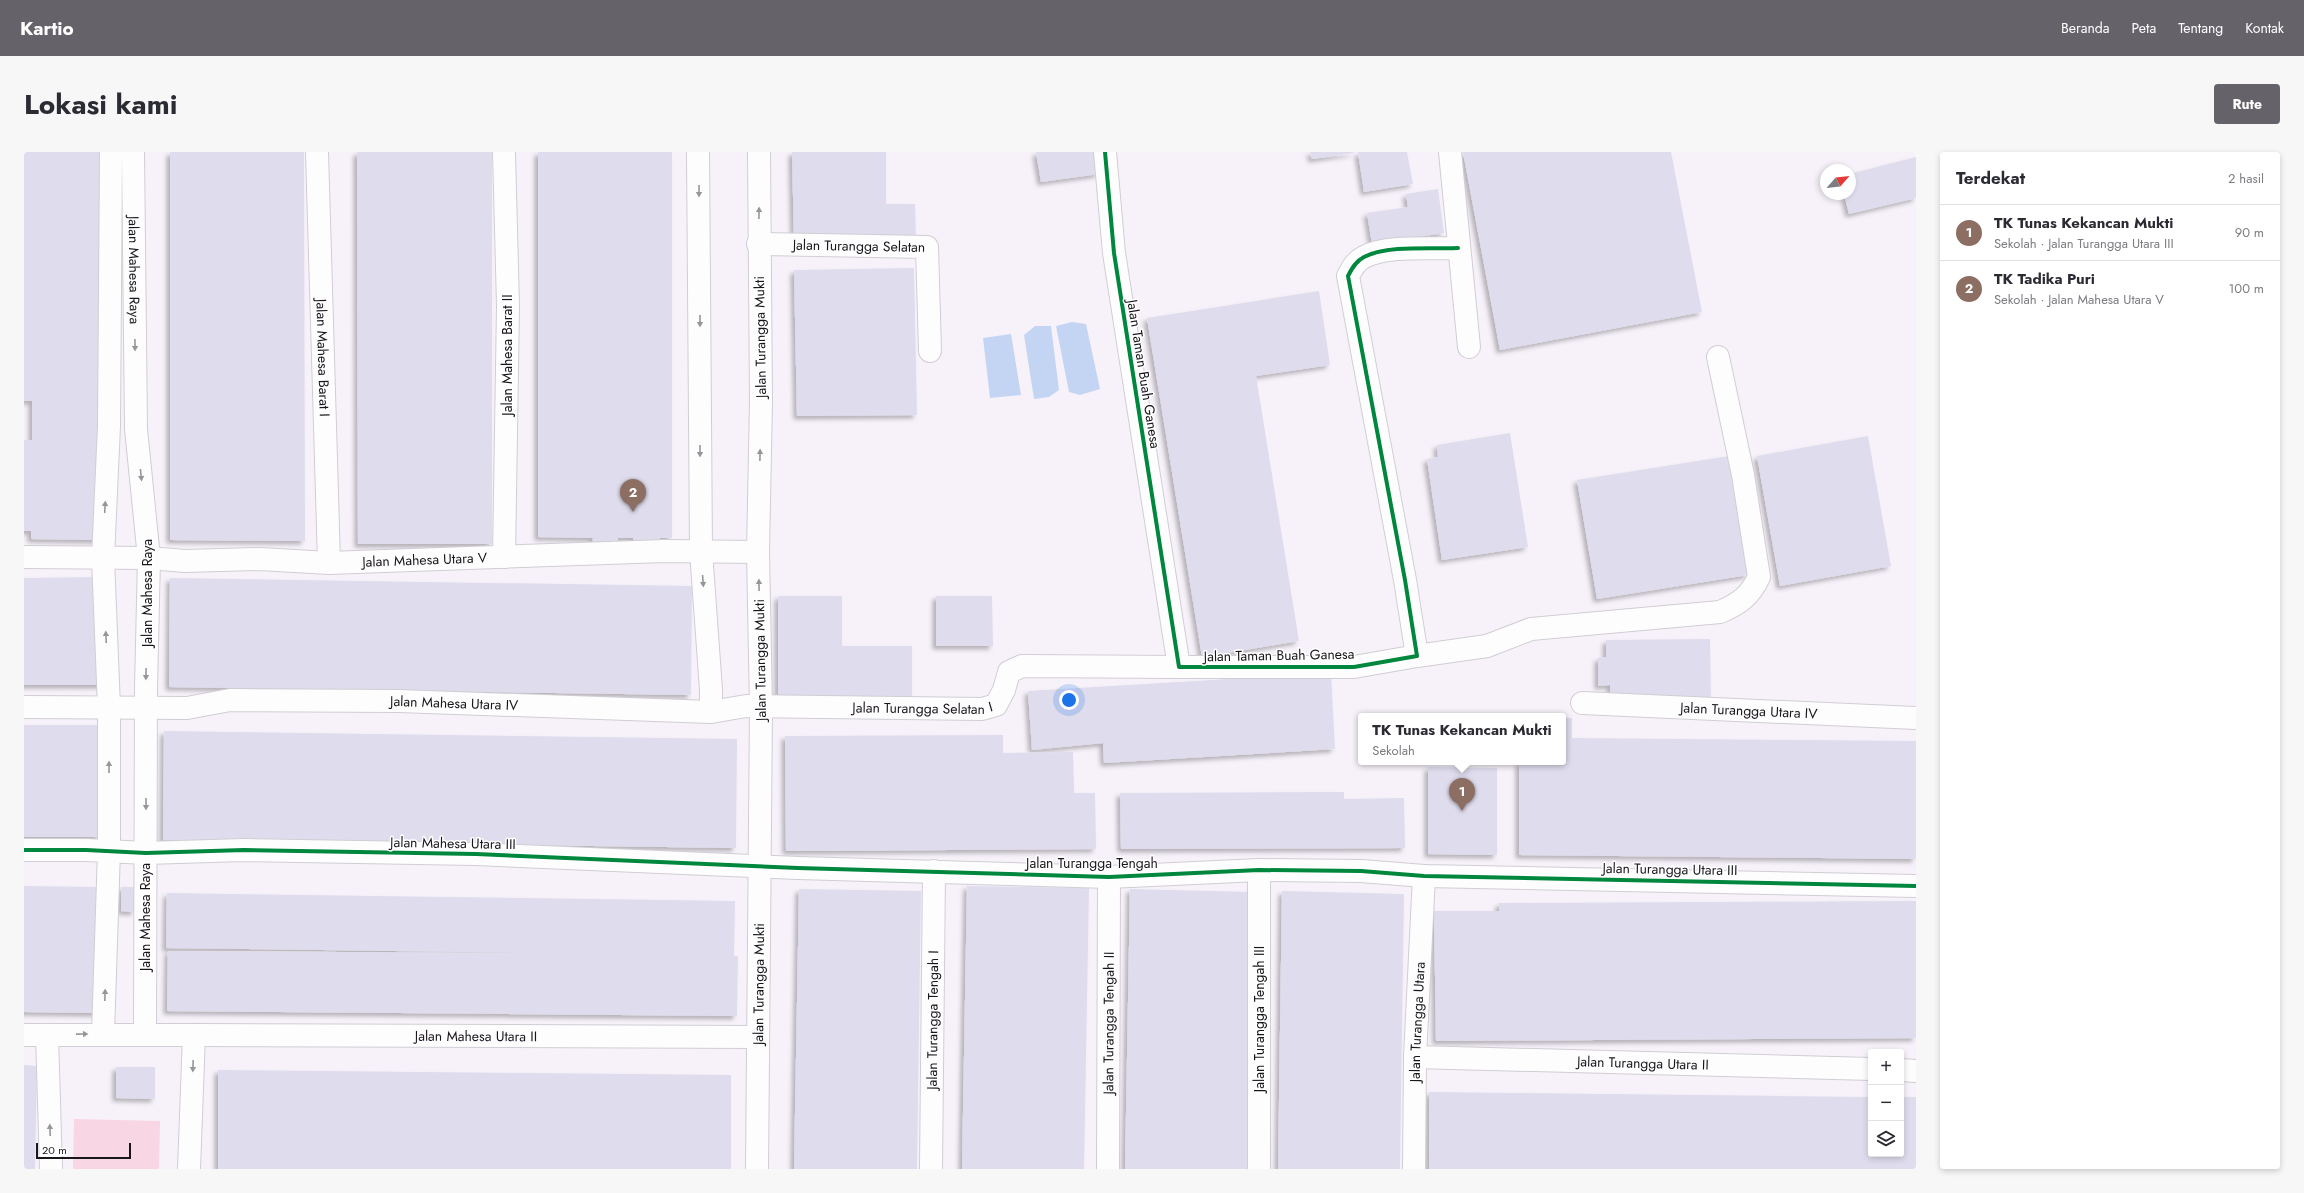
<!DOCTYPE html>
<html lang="id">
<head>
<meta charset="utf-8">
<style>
	:root { --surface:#fff; --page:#f7f7f7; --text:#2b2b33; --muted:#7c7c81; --line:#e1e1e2; --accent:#666269 }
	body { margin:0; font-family:Jost,sans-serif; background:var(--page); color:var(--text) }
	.controls { position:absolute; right:12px; bottom:12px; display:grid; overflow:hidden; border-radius:4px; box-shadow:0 2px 6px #0003 }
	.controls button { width:36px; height:36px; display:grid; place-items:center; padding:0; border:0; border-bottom:1px solid var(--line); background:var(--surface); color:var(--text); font:20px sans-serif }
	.compass { position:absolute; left:1796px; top:12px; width:36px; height:36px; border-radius:50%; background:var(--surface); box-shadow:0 2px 6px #0003; rotate:63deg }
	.scale { position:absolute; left:12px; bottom:10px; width:95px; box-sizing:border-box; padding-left:4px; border:2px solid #18151b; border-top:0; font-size:11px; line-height:14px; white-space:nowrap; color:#18151b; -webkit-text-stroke:3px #fff; paint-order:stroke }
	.you { position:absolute; left:1045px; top:548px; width:14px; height:14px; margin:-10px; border:3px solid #fff; border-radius:50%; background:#1a73e8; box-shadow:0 0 0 6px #1a73e833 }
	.badge { display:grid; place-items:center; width:26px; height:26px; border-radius:50%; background:var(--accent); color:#fff; font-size:13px; font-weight:700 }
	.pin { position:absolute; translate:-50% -33px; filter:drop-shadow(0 1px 2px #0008) }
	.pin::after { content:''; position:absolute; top:21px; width:14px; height:12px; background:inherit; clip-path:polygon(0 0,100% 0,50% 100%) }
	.popup { position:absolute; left:1334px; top:561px; width:208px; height:52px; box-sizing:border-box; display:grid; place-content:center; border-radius:4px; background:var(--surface); filter:drop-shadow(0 1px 3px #0005); font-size:13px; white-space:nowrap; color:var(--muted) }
	.popup b { font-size:15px; color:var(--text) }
	.popup::after { content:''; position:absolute; left:50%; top:100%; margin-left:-8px; border:8px solid transparent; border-top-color:var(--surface) }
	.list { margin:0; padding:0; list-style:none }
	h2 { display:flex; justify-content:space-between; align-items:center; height:52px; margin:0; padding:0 16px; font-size:17px }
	h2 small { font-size:13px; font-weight:400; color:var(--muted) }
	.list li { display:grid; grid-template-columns:26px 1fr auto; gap:12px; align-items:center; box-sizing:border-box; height:56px; padding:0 16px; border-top:1px solid var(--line) }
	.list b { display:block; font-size:15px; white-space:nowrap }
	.list p { margin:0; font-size:13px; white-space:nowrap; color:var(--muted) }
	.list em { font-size:13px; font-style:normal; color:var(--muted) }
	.icon { flex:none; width:22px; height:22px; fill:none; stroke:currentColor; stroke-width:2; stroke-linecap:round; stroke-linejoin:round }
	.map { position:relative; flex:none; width:1892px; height:1017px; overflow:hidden; border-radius:4px }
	header { display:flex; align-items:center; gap:24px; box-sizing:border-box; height:56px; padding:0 20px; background:var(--accent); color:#fff }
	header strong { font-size:19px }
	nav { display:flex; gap:22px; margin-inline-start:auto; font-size:14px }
	.intro { display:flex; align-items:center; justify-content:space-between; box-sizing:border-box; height:96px; padding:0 24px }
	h1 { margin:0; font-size:28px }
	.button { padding:10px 18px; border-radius:4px; background:var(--accent); color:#fff; font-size:14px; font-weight:700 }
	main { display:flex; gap:24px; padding:0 24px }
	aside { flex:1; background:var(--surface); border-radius:4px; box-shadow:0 2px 6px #0003 }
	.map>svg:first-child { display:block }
	.green { fill:#f8d6e3 }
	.water { fill:#c4d5f4 }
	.building { fill:#dfdded; filter:url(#shadow) }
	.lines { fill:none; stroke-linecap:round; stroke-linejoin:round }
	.minor-casing { stroke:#d1cdd4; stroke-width:24 }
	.minor { stroke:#fefdfe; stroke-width:22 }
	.cycleway-casing { stroke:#fff; stroke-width:6 }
	.cycleway { stroke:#00873e; stroke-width:4 }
	.oneway { fill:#969598 }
	.labels { text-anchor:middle; stroke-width:3; stroke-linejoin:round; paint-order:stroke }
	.street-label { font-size:14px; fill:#18151b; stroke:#fff }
</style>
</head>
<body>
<header>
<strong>Kartio</strong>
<nav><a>Beranda</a><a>Peta</a><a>Tentang</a><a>Kontak</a></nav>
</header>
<div class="intro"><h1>Lokasi kami</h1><a class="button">Rute</a></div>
<main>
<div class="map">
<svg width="1892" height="1017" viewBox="0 0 1892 1017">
	<defs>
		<filter id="shadow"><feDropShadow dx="-3.5" dy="3.5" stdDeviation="2" flood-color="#0004"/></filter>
	</defs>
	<rect width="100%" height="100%" fill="#f7f2fa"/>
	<!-- green -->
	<path class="green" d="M50,967l86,2 -1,48h-86z"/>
	<!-- water -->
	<path class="water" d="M1048,170l14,2 14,65 -20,6 -11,-3 -13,-66z
		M1011,174h16l8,64 -10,7 -15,2 -10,-64z
		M987,182l10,61 -31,3 -7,-60z"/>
	<!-- building -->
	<path class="building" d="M0,0h75v388l-68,-1v-8h-7v-91h8v-39h-8z
		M146,0h134l1,389 -135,-1z
		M333,0h135v392h-134z
		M514,0h134v386h-12v9h-27v-9h-15l-1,9 -25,-1 1,-8 -55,-1z
		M768,0h94v52h29l1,36 -122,1z
		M1012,0h60l3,22 -58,8z
		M1286,0h44v1l-42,6z
		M1334,0h49l6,32 -49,8z
		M1439,0h208l31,160 -202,38z
		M1892,5v41l-67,16 -5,-20h6v-20z
		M1414,37l6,44 -72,11 -5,-31 41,-6 -2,-13z
		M890,116l3,147 -120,1 -3,-146z
		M1295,139l11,74 -74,11 43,265 -97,16 -55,-339z
		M1486,281l18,114 -86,13 -15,-101 11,-2 -1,-12z
		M1844,284l23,130 -111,20 -23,-130z
		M1705,304l19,119 -151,24 -20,-119z
		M79,425l1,108h-80v-107z
		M146,426l522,8 -1,109 -522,-8z
		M754,444h64v50h70v53h-134z
		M912,444h56l1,50h-57z
		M1686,487l1,63h-100l-1,-17 -12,1v-28l8,-1v-17z
		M1307,521l4,76 -231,14 -1,-20 -71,7 -4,-59z
		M1539,566h9v20l344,3v118l-397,-4v-93h44z
		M0,573h76v112h-76z
		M140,579l573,8 -1,109 -573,-8z
		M979,583v18l70,-1 1,41h21l1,56 -310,2 -1,-115z
		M1404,615l69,1v87l-69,-1z
		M1320,640v7l60,-1 1,50 -284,1 -1,-56z
		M0,734l76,1v126l-76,-1z
		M943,734l122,2 -5,281h-122z
		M97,735h14v25l-14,-1z
		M775,737l122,2 -4,278h-123z
		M1106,737l122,3 -4,277h-123z
		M1258,739l122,3 -4,275h-122z
		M143,741l568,8 -1,55h4l-1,60 -570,-5 1,-60 376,2 -378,-5z
		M1892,749v137l-480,3 -2,-130h65v-8z
		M0,913l13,1 -2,103h-11z
		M92,915h39v32l-39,-1z
		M194,918l513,5v94h-513z
		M1405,940l442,5v57h30v-57h15v72h-487z"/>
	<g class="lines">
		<defs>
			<g id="minor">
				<path id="s1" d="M109,0l3,277 13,129 -3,130 -1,347"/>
				<path id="s2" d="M293,0l12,411"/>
				<path d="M480,0l4,154 -4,251"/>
				<path d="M674,0l3,399 10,139v22"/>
				<path d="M1081,0l9,101 65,414h175l63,-11 -12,-76 -57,-304c4,-8 8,-15 16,-19 23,-12 67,-8 94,-9"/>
				<path d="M1426,0l19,195"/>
				<path id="s3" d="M734,92l169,3 3,104"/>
				<path id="s4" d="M0,405l125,1 36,3 75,-2 69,4 335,-12 94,1"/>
				<path d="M1393,504l70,-10 44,-17 189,-17c19,-8 30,-16 39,-35l-16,-102 -25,-118"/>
				<path id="s5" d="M1558,551l334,15"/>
				<path id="s6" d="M0,555l163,1 43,-8 169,1 312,11 35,-6 236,3 14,-4 8,-15 5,-18 13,-6 157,1"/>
				<path d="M0,698h62l60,3 98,-3 232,4 322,14 311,9 150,-7 102,1 63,5 492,10"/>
				<path d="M79,882l6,-184v-142l-6,-150 6,-132 2,-274"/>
				<path d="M0,883h23"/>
				<path id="s7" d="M170,883l564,2"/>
				<path id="s8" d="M1391,905l456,12"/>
				<path d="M1877,918l15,1"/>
				<path d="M27,1017l-4,-134h147l-5,134"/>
				<path id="s9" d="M733,1017l4,-461 -3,-156 3,-151 -2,-249"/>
				<path id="s10" d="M907,1017l3,-298"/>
				<path id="s11" d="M1084,1017l1,-292"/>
				<path d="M1235,1017v-299"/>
				<path id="s12" d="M1390,1017l1,-112 9,-181"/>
			</g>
		</defs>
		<!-- minor casing -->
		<use href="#minor" class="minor-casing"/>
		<!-- minor -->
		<use href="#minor" class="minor"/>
		<defs>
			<path id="cycleway" d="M1081,0l9,101 65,414h175l63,-11 -12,-76 -57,-304c4,-8 8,-15 16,-19 23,-12 67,-8 94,-9
				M0,698h62l60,3 98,-3 232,4 322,14 311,9 150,-7 102,1 63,5 492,10"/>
		</defs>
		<!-- cycleway casing -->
		<use href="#cycleway" class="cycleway-casing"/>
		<!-- cycleway -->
		<use href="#cycleway" class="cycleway"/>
	</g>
	<!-- one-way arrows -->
	<defs><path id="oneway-solid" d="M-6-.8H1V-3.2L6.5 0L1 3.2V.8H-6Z"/></defs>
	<g class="oneway">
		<use href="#oneway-solid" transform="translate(675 39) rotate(90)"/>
		<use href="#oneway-solid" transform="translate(735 61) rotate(-89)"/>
		<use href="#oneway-solid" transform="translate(676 169) rotate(90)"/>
		<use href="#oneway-solid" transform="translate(111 193) rotate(89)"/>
		<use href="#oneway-solid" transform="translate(676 299) rotate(90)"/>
		<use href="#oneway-solid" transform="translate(736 303) rotate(-89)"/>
		<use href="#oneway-solid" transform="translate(117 323) rotate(84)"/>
		<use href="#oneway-solid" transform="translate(81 355) rotate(-87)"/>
		<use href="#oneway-solid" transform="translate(679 429) rotate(86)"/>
		<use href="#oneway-solid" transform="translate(735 433) rotate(-91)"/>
		<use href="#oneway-solid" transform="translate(82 485) rotate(-92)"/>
		<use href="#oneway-solid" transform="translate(122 522) rotate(91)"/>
		<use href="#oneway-solid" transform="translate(85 615) rotate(-90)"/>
		<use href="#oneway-solid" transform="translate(122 652) rotate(90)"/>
		<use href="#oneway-solid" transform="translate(81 843) rotate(-88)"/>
		<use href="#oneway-solid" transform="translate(58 882) rotate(-1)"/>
		<use href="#oneway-solid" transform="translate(169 914) rotate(92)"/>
		<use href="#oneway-solid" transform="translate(26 978) rotate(-92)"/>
	</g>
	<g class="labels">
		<!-- street labels -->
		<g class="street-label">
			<text dy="5" stroke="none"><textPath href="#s3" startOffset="101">Jalan Turangga Selatan</textPath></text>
			<text dy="5" stroke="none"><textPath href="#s1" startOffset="118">Jalan Mahesa Raya</textPath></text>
			<text transform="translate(736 185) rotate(-91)" y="5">Jalan Turangga Mukti</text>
			<text transform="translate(483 203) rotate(-90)" y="5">Jalan Mahesa Barat II</text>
			<text dy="5" stroke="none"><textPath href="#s2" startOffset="206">Jalan Mahesa Barat I</textPath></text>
			<text transform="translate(1120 222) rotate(81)" y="5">Jalan Taman Buah Ganesa</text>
			<text dy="5" stroke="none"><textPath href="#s4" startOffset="401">Jalan Mahesa Utara V</textPath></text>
			<text transform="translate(123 441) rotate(-90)" y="5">Jalan Mahesa Raya</text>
			<text transform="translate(1255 503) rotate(-1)" y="5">Jalan Taman Buah Ganesa</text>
			<text transform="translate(736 508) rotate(-91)" y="5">Jalan Turangga Mukti</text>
			<text dy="5" stroke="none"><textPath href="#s6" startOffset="431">Jalan Mahesa Utara IV</textPath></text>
			<text dy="5" stroke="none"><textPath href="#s6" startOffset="900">Jalan Turangga Selatan I</textPath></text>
			<text dy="5" stroke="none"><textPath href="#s5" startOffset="167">Jalan Turangga Utara IV</textPath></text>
			<text transform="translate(429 691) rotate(1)" y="5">Jalan Mahesa Utara III</text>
			<text x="1068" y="716">Jalan Turangga Tengah</text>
			<text transform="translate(1646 717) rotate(1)" y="5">Jalan Turangga Utara III</text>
			<text transform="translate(121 765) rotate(-90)" y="5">Jalan Mahesa Raya</text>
			<text dy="5" stroke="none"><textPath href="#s9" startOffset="185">Jalan Turangga Mukti</textPath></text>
			<text transform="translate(1235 867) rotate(-90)" y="5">Jalan Turangga Tengah III</text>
			<text dy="5" stroke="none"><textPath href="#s10" startOffset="149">Jalan Turangga Tengah I</textPath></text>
			<text dy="5" stroke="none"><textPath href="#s11" startOffset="146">Jalan Turangga Tengah II</textPath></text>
			<text dy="5" stroke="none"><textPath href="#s12" startOffset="147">Jalan Turangga Utara</textPath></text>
			<text dy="5" stroke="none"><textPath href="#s7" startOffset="282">Jalan Mahesa Utara II</textPath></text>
			<text dy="5" stroke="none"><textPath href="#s8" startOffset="228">Jalan Turangga Utara II</textPath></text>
		</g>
	</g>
</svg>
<div class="controls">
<button>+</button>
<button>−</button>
<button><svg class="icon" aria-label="layers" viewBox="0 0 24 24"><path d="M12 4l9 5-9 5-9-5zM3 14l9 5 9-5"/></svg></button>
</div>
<svg class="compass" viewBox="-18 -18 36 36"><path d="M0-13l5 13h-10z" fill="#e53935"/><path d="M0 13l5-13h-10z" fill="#7c7c81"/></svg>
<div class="scale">20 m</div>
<div class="you"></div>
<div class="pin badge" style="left:1438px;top:659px;background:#8d6e63">1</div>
<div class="popup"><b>TK Tunas Kekancan Mukti</b>Sekolah</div>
<div class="pin badge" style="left:609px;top:360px;background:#8d6e63">2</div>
</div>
<aside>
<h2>Terdekat<small>2 hasil</small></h2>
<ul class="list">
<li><span class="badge" style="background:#8d6e63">1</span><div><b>TK Tunas Kekancan Mukti</b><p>Sekolah · Jalan Turangga Utara III</p></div><em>90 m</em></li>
<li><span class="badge" style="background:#8d6e63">2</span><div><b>TK Tadika Puri</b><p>Sekolah · Jalan Mahesa Utara V</p></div><em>100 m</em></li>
</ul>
</aside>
</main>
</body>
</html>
